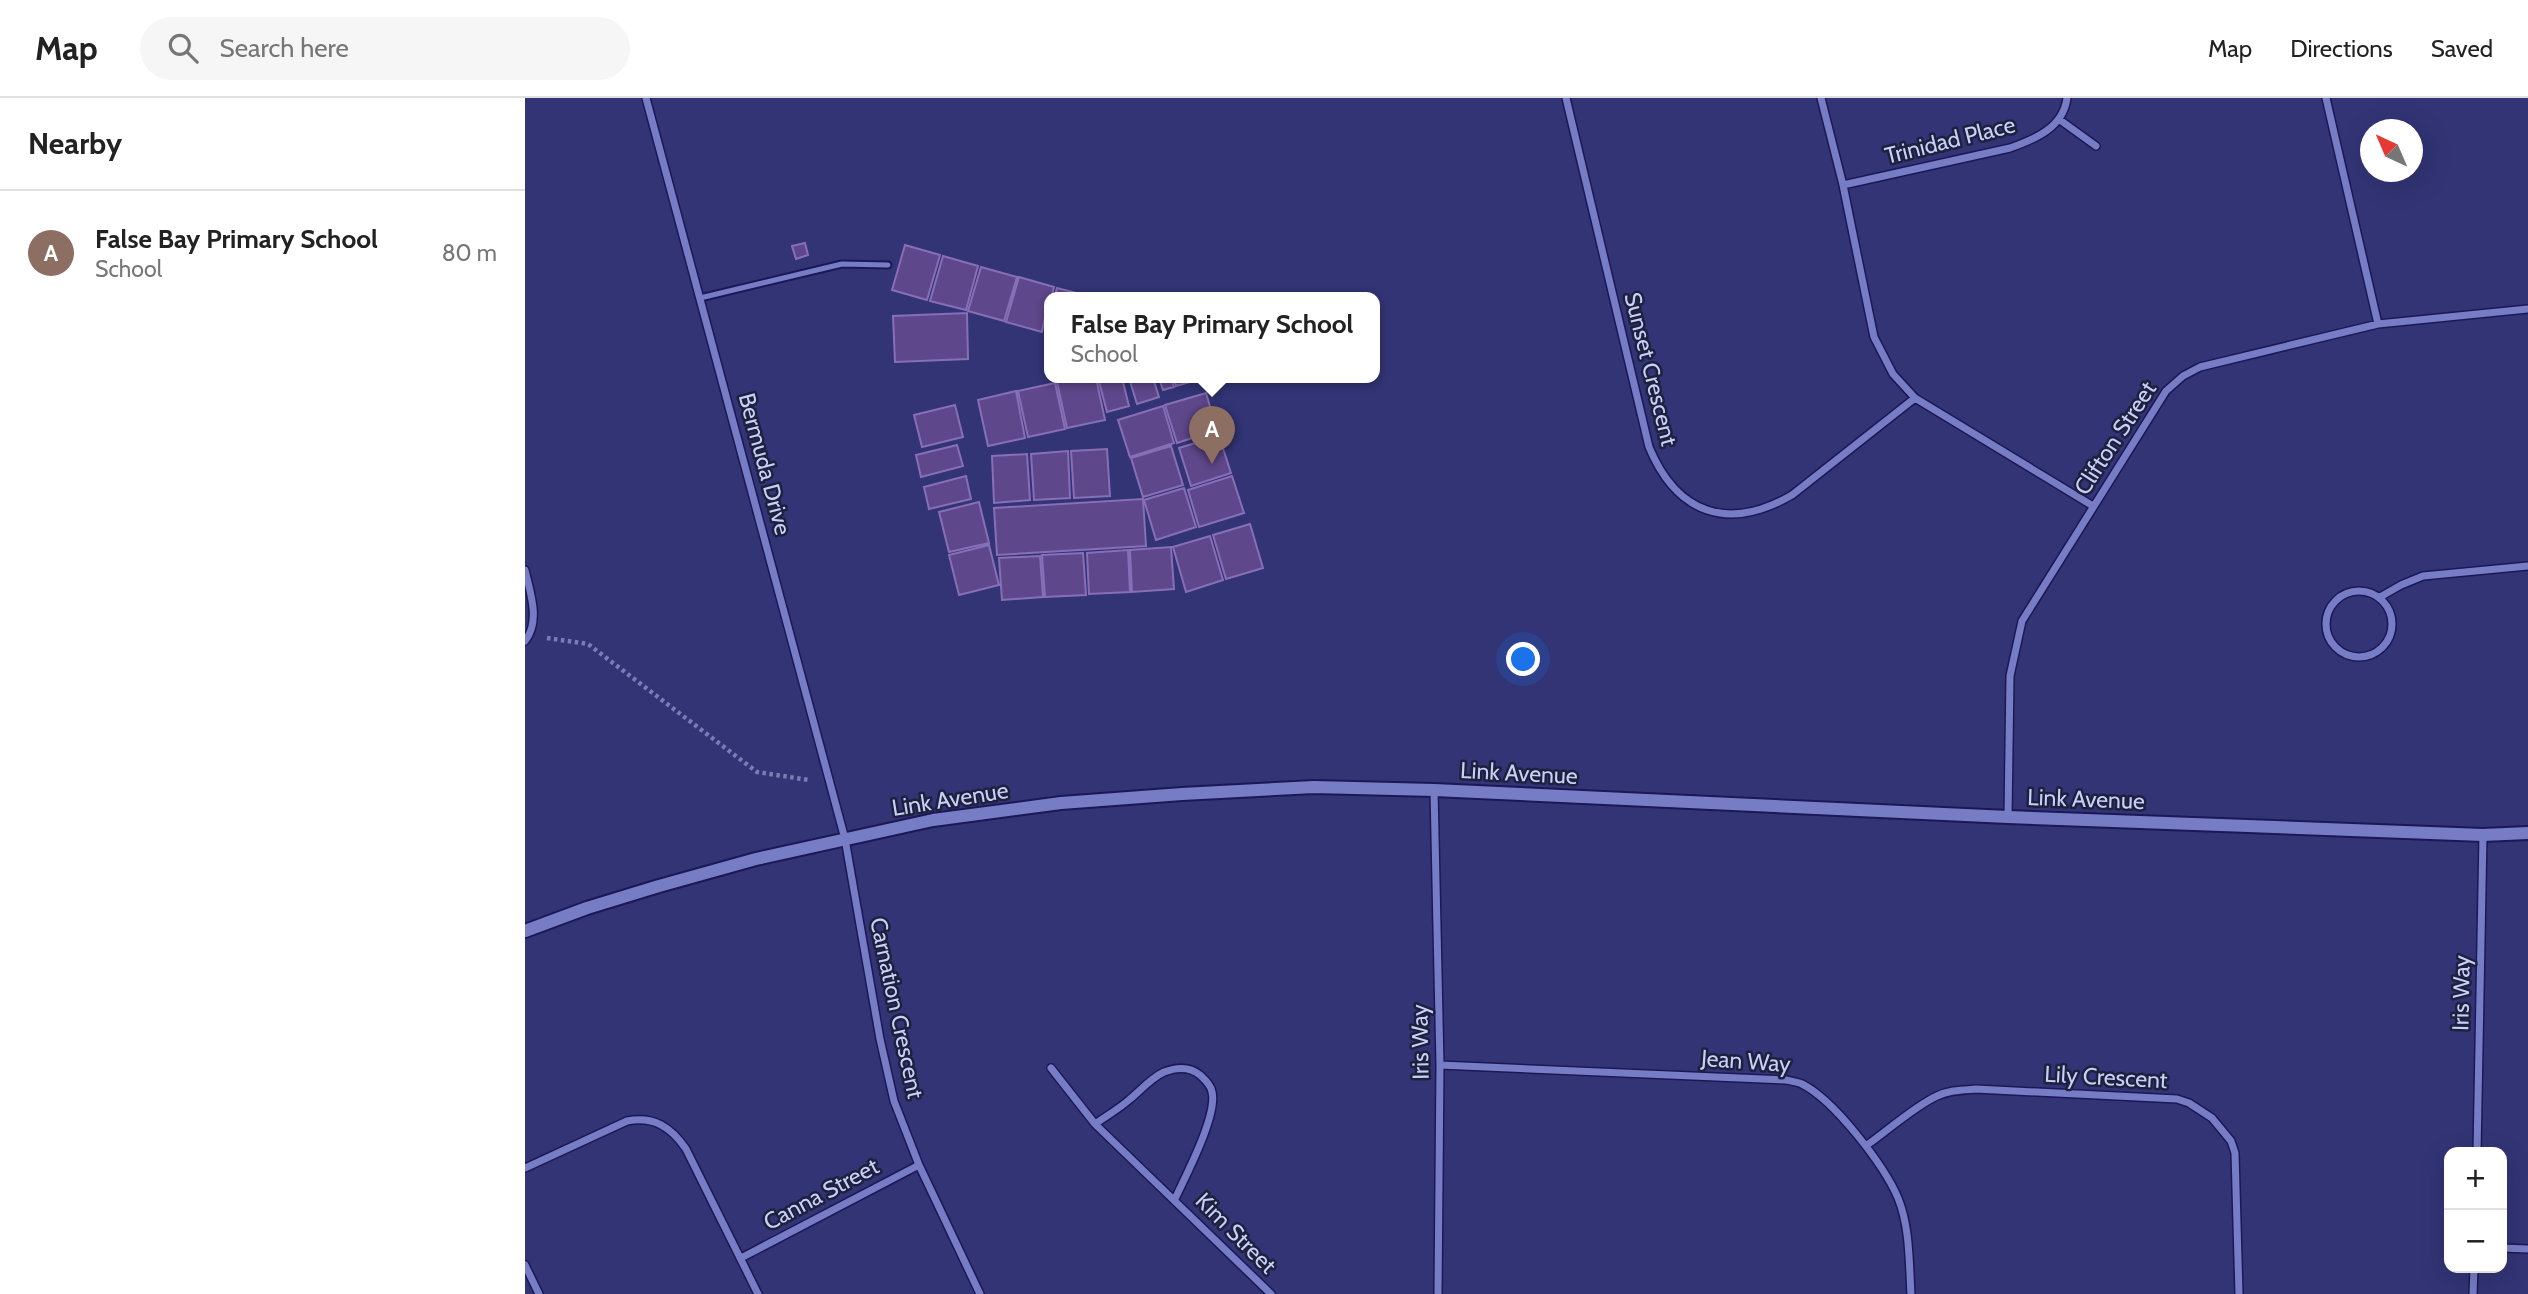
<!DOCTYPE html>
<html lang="en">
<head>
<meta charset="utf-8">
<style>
	:root { --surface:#fff; --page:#f6f6f6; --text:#222; --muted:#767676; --line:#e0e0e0; --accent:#70662b }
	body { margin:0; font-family:Cabin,sans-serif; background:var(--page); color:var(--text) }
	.controls { position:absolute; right:21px; bottom:21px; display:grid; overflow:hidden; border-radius:14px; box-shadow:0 7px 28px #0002 }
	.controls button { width:63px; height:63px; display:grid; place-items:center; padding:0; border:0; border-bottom:2px solid var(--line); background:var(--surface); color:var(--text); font:35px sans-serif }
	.compass { position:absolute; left:1835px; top:21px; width:63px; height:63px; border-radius:50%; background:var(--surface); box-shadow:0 7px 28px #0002; rotate:316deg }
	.you { position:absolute; left:999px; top:562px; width:24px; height:24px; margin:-18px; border:5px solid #fff; border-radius:50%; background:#1a73e8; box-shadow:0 0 0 10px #1a73e833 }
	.badge { display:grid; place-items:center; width:46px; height:46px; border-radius:50%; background:var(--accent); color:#fff; font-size:23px; font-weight:700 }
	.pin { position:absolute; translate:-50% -58px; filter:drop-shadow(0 2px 4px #0008) }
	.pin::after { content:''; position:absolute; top:37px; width:24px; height:21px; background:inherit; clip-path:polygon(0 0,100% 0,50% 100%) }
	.popup { position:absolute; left:519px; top:194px; width:336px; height:91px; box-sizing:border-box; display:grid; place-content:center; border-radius:14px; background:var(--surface); filter:drop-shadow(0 2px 5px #0005); font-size:23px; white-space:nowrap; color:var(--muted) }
	.popup b { font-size:26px; color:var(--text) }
	.popup::after { content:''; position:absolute; left:50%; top:100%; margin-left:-14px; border:14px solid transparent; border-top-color:var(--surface) }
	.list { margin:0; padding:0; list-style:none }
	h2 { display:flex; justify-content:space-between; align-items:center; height:91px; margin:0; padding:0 28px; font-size:30px }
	h2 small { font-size:23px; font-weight:400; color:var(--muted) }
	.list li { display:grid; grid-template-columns:46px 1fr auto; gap:21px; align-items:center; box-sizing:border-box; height:126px; padding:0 28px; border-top:2px solid var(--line) }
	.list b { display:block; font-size:26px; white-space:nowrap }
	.list p { margin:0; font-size:23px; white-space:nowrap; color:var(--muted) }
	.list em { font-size:23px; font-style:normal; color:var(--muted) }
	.icon { flex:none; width:38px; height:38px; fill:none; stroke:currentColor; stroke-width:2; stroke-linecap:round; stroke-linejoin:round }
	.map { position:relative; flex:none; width:2003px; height:1196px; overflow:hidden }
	header { display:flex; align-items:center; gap:42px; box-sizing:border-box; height:98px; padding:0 35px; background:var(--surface); border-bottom:2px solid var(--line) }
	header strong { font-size:33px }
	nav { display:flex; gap:38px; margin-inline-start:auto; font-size:24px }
	.search { width:490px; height:63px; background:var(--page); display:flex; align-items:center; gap:18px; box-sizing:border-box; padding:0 24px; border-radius:38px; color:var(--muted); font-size:26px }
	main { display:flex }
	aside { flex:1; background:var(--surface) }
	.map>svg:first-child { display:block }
	.building { fill:#5f478b; stroke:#876fb7; stroke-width:2 }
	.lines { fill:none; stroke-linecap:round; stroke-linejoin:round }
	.service-casing { stroke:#1c1857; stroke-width:9 }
	.minor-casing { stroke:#1c1857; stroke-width:10 }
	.tertiary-casing { stroke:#1c1857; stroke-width:16 }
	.path { stroke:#797db2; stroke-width:4.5; stroke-dasharray:3.5 3.5; stroke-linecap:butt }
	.service { stroke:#767dc5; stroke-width:5 }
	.minor { stroke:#767dc5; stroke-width:7 }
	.tertiary { stroke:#767dc5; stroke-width:12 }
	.labels { text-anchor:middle; stroke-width:5; stroke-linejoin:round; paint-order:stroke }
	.street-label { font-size:23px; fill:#c9cff6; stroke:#1e213e }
</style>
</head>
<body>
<header>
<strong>Map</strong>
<div class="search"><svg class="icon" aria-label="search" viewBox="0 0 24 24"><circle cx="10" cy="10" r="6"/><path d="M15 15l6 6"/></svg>Search here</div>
<nav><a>Map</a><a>Directions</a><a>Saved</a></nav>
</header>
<main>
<aside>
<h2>Nearby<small></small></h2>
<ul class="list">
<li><span class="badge" style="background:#8d6e63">A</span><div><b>False Bay Primary School</b><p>School</p></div><em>80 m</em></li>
</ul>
</aside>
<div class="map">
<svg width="2003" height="1196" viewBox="0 0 2003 1196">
	<rect width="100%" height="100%" fill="#323475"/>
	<!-- building -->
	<path class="building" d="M280,145l3,12 -12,4 -4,-13z
		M380,147l35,10 -13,45 -35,-10z
		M418,158l35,10 -12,44 -36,-9z
		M456,169l36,10 -13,44 -36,-10z
		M494,179l35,10 -3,11h-2l-7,34 -36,-10z
		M532,190l35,9 -38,1z
		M442,215l1,46 -73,3 -2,-46z
		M549,280h22l9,42 -38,8 -10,-46z
		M573,280h24l7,28 -22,6z
		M604,280h24l6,19 -22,7z
		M634,280h12l3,9 -11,3z
		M649,280h30l-28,8z
		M530,285l10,46 -37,8 -10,-46z
		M491,293l9,47 -37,8 -10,-46z
		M681,295l11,37 -40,13 -12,-38z
		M430,307l8,32 -41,10 -8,-32z
		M638,308l11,37 -44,14 -12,-37z
		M694,338l12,37 -40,13 -12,-38z
		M432,347l6,21 -42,11 -5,-22z
		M646,348l12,39 -40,12 -12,-39z
		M582,351l3,47 -36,2 -3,-47z
		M543,353l2,47 -36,2 -3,-46z
		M502,356l3,46 -36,3 -2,-47z
		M441,378l5,23 -42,10 -5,-22z
		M707,378l12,37 -45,14 -11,-37z
		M659,390l12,39 -40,13 -12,-40z
		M618,401l3,47 -149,9 -3,-47z
		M454,404l10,41 -40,9 -10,-40z
		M725,426l13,44 -37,11 -13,-44z
		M685,438l13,44 -37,12 -13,-45z
		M464,447l10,40 -40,10 -10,-40z
		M646,449l3,42 -42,3 -2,-42z
		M603,452l2,42 -41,2 -2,-41z
		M558,455l3,42 -41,2 -3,-42z
		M515,458l3,41 -41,3 -3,-42z"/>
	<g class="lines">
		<defs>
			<path id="service" d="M175,200l142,-34 46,1"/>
			<path id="minor" d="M121,0l199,741 35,200 14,62 25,64 61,129
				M1041,0l83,349c28,67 79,85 143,48l123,-97
				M1296,0l22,87 31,152 19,37 22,24 178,108
				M1801,0l52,226
				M1535,22l36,26
				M1318,87l167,-37c25,-9 53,-20 57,-50
				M0,472c5,22 16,51 0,71
				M1801 526a33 33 0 1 1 66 0a33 33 0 1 1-66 0Z
				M1855,499l21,-12 22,-9 105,-10
				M909,692l6,275 -2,229
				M1483,719l2,-141 12,-55 144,-230 17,-15 17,-9 178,-43 150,-15
				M915,967l346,15c5,1 11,2 16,4 32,16 82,81 96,114 12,29 11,65 13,96
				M526,970l44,56 176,170
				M570,1026c11,-8 24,-15 35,-25 11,-9 21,-21 34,-27 13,-5 25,-6 36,3 5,5 11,10 12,17 6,23 -27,85 -37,107
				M1342,1047c20,-14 48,-39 70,-49 12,-6 26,-6 39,-7l201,10 12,4 23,15 19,23 4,12 4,141
				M1952,1054l6,-317
				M0,1070l102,-47c27,-5 44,6 59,28l72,145
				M1977,1150l26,1
				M216,1160l178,-93
				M0,1167l14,29
				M1948,1196l1,-26"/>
			<path id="tertiary" d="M0,833l62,-23 72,-22 97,-27 177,-39 128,-17 121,-9 132,-7 120,3 574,27 475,18 45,-2"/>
		</defs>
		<!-- service casing -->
		<use href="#service" class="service-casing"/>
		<!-- minor casing -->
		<use href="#minor" class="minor-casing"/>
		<!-- tertiary casing -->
		<use href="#tertiary" class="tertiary-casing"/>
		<!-- path -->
		<path class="path" d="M22,540l41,6 169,128 52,8"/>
		<!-- service -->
		<use href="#service" class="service"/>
		<!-- minor -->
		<use href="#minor" class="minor"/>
		<!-- tertiary -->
		<use href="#tertiary" class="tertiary"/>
	</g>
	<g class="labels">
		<!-- street labels -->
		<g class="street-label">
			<text transform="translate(1425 42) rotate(-14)" y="8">Trinidad Place</text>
			<text transform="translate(1126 271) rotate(76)" y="8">Sunset Crescent</text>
			<text transform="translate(1590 340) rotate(-57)" y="8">Clifton Street</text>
			<text transform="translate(240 366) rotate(75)" y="8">Bermuda Drive</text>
			<text transform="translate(994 675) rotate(3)" y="8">Link Avenue</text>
			<text transform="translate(425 701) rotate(-9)" y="8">Link Avenue</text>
			<text transform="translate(1561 701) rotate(2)" y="8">Link Avenue</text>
			<text transform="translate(1936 895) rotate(-89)" y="8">Iris Way</text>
			<text transform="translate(372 910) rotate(78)" y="8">Carnation Crescent</text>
			<text transform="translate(895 944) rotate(-91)" y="8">Iris Way</text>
			<text transform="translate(1221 963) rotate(4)" y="8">Jean Way</text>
			<text transform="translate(1581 979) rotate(3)" y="8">Lily Crescent</text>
			<text transform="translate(296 1096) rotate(-28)" y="8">Canna Street</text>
			<text transform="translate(711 1135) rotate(45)" y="8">Kim Street</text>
		</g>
	</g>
</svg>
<div class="controls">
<button>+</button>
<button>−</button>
</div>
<svg class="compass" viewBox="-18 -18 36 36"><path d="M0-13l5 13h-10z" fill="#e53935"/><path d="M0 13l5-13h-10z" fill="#767676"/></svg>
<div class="you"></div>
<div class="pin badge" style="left:687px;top:366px;background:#8d6e63">A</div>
<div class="popup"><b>False Bay Primary School</b>School</div>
</div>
</main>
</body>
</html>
